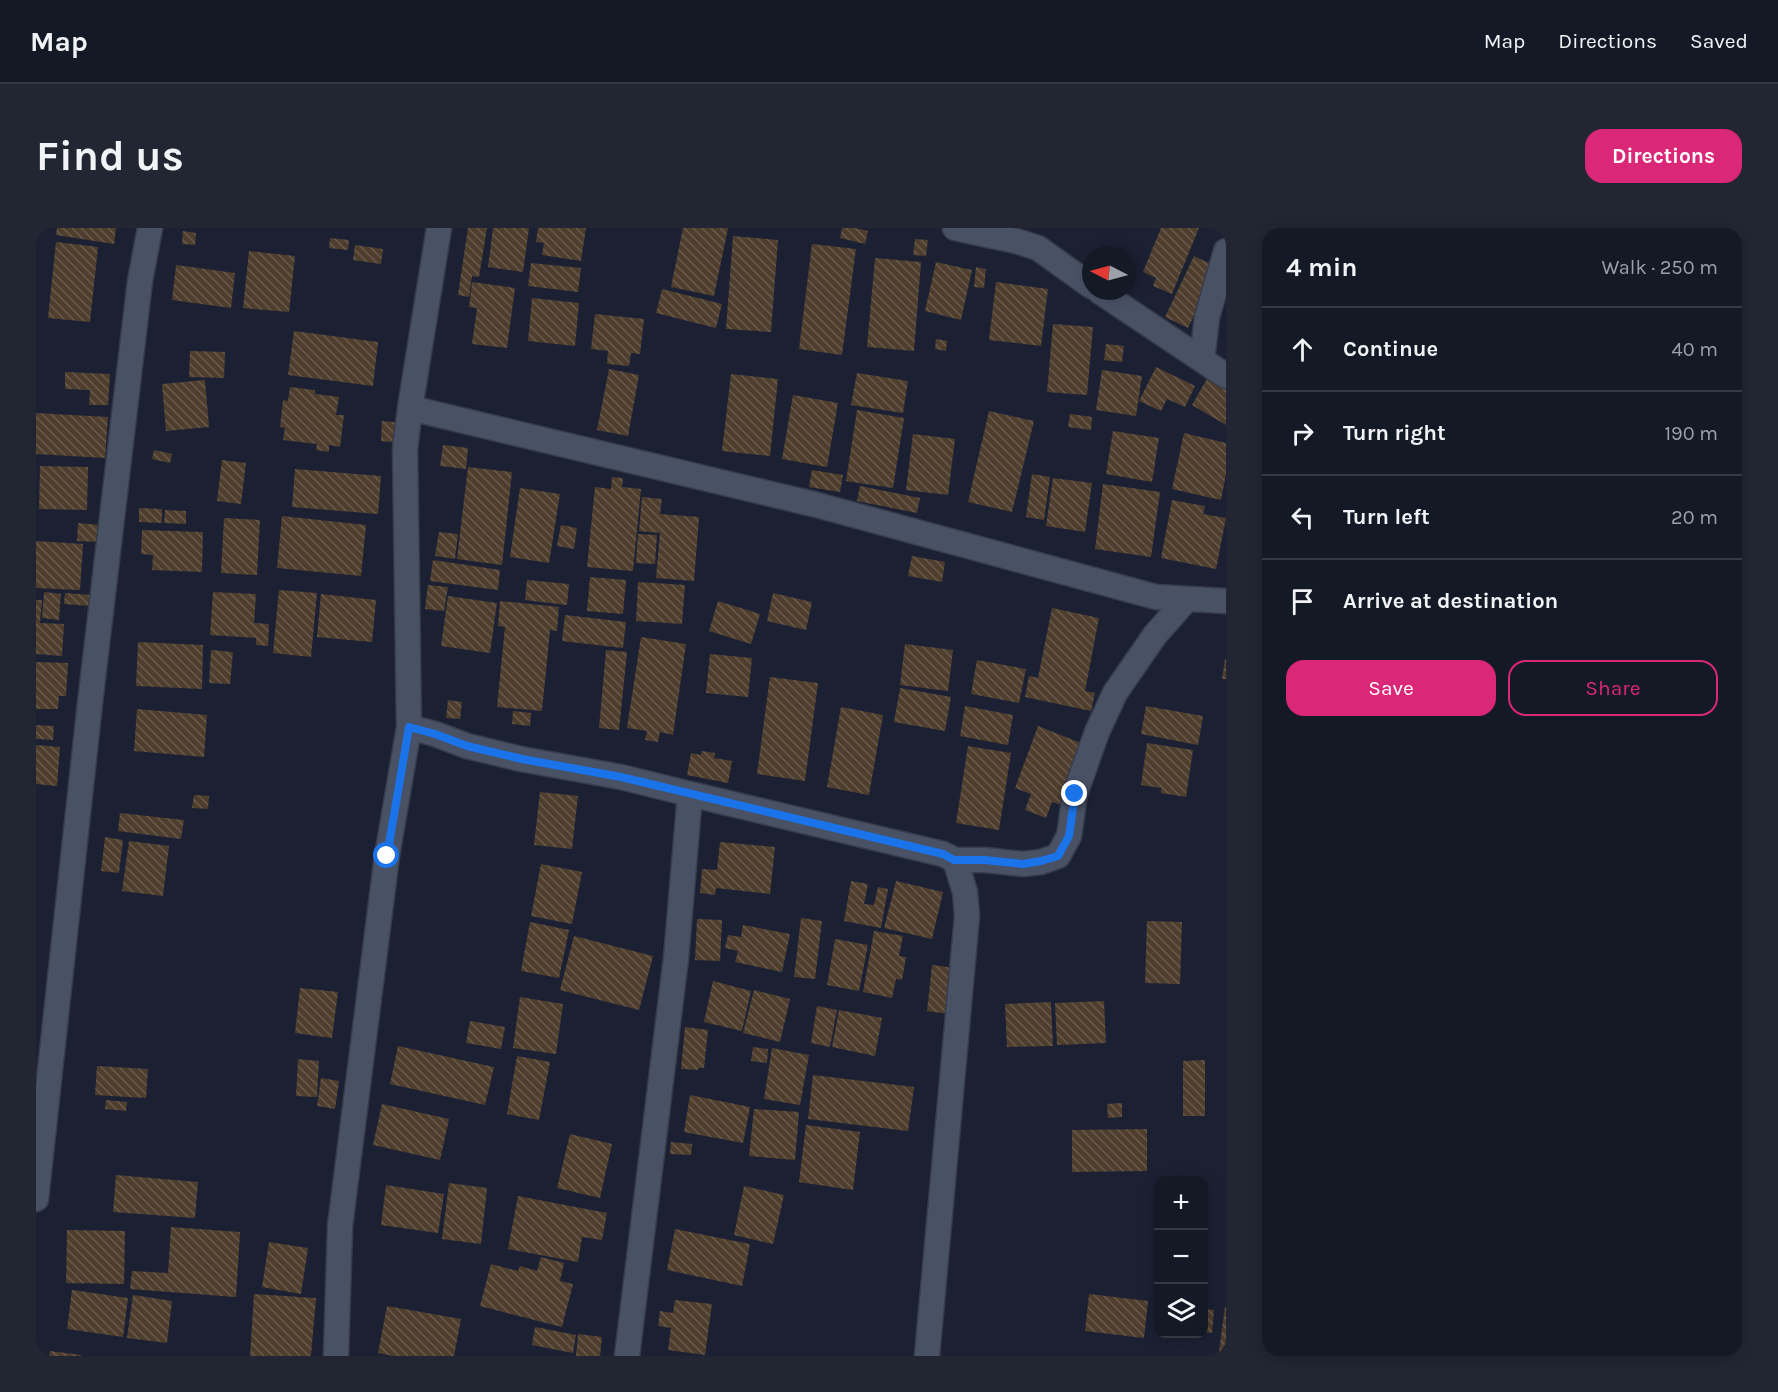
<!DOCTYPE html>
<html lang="en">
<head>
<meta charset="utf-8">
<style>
	:root { --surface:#141926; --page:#212632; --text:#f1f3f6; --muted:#9da0a7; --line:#333843; --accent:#db2777 }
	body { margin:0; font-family:Karla,sans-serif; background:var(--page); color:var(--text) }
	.controls { position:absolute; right:18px; bottom:18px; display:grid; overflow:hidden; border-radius:12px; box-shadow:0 3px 15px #0003 }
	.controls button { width:54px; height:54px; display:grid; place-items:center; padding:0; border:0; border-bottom:2px solid var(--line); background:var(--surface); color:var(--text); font:30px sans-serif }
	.compass { position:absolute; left:1046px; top:18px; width:54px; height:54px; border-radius:50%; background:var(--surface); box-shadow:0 3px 15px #0003; rotate:276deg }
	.stop { position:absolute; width:18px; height:18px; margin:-14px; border:4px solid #1a73e8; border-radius:50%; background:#fff }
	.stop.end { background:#1a73e8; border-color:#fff; box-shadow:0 2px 6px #0008 }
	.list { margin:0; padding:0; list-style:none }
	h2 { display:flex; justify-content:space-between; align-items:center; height:78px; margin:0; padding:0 24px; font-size:26px }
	h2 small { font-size:20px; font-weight:400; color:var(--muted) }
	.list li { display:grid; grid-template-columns:39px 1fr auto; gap:18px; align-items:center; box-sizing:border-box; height:84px; padding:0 24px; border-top:2px solid var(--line) }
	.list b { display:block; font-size:22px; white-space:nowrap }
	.list em { font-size:20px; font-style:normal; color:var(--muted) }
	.actions { display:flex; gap:12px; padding:18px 24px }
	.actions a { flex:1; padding:14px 0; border:2px solid var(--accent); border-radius:18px; text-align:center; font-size:21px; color:var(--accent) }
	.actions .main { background:var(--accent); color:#fff }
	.icon { flex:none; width:33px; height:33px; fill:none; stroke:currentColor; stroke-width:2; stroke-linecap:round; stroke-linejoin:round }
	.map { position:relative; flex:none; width:1190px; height:1128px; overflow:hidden; border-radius:18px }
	header { display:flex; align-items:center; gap:36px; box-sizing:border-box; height:84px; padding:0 30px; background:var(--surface); border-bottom:2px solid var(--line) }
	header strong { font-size:28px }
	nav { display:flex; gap:33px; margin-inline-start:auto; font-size:21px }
	.intro { display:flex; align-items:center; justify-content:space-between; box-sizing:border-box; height:144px; padding:0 36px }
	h1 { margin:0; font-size:42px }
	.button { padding:15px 27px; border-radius:18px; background:var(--accent); color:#fff; font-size:21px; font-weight:700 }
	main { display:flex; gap:36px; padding:0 36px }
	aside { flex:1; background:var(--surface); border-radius:18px; box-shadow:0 3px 15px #0003 }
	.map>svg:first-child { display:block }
	.building { fill:url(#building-back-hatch) }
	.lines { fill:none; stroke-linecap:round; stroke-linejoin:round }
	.minor-casing { stroke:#383d4c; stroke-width:27 }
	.minor { stroke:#495165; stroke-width:24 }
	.route { stroke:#1a73e8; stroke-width:8 }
</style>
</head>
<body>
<header>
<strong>Map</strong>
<nav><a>Map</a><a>Directions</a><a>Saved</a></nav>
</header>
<div class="intro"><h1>Find us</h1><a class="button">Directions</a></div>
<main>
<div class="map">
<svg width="1190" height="1128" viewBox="0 0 1190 1128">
	<defs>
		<pattern id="building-back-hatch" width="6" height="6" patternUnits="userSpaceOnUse" patternTransform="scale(1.5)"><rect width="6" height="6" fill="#4f3e2e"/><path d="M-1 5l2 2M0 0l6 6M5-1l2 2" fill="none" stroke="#685a4d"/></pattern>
	</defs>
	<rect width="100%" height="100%" fill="#1b2133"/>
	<!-- building -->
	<path class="building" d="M21,0h59l-2,16 -58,-9z
		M432,0h19l-8,49 -7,-1 -3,21 -11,-2z
		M457,0h36l-6,44 -35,-5z
		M502,0h48l-5,33 -39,-6 2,-12 -8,-1z
		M647,0h45l-14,68 -43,-9z
		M806,0h13l13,3 -3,13 -25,-6z
		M1125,0h38l-27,66 -19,-8 3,-8 -13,-6z
		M147,3l13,2 -1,12 -13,-1z
		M697,8l45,4 -7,92 -45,-3z
		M294,10l19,2 -1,10 -19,-2z
		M879,11l13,1 -2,16 -13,-1z
		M20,14l42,5 -8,75 -42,-4z
		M776,16l44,5 -14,106 -43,-6z
		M319,17l28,4 -2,15 -28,-4z
		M213,23l46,5 -6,56 -46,-4z
		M1158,28l23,11 -29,61 -23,-11z
		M839,30l46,4 -7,89 -47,-4z
		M900,34l36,8 -11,50 -36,-9z
		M495,35l50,5 -3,24 -50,-6z
		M140,37l59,8 -4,35 -59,-8z
		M940,39l10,2 -2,19 -10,-1z
		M436,54l43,6 -8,60 -35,-4 5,-36 -8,-1z
		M960,54l52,7 -7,57 -52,-6z
		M626,61l60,15 -6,24 -60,-15z
		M496,70l47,5 -4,43 -47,-5z
		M559,86l49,5 -4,35 -9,-1 -2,13 -22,-2 1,-13 -17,-2z
		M1017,96l40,3 -6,68 -40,-3z
		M258,103l84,11 -5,44 -85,-11z
		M900,111l11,2 -1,10 -11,-2z
		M1070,116l18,2 -2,16 -18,-2z
		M154,123l35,1 -1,26 -35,-1z
		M1120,139l39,19 -10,21 -18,-8 -6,12 -22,-10z
		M573,141l30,6 -11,61 -31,-6z
		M1066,142l40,6 -6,40 -40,-6z
		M29,144l45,2 -2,31h-19l1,-15 -25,-1z
		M821,145l51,8 -5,32 -52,-8z
		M695,146l47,5 -8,77 -48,-5z
		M1172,149l18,10v38l-34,-20z
		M169,152l4,47 -43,4 -4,-47z
		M254,159l25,3v4l24,3 -3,18h8l-4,32 -11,-2v7l-13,-2 1,-6 -34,-4 2,-12 -5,-1 3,-27 5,1z
		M757,167l45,8 -11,64 -45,-8z
		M821,182l47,8 -11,70 -47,-7z
		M953,183l45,10 -22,91 -44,-10z
		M0,185l72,4 -3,41 -69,-4z
		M1034,186l22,3 -1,13 -23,-3z
		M346,193l20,2 -2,20 -19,-2z
		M1077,203l46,7 -7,44 -46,-8z
		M1148,205l42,10v31l-5,26 -49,-11z
		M877,206l42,5 -7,56 -42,-5z
		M407,217l25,3 -2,21 -26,-3z
		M118,222l18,4 -2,9 -18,-4z
		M186,232l24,3 -5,41 -24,-3z
		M4,238l48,1 -1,43 -48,-1z
		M432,239l44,5 -10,93 -45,-6z
		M259,241l86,7 -3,38 -86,-7z
		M776,242l31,5 -3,17 -31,-5z
		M996,246l18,3 -6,43 -18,-3z
		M576,249l11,1 -1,9 19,2 -8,82 -46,-4 8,-80 16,2z
		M1017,250l39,5 -7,49 -39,-6z
		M1067,256l57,8 -9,65 -56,-8z
		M824,258l60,12 -3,15 -60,-12z
		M484,260l40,6 -11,69 -39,-6z
		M606,269l20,2 -2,15 39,3 -5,64 -38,-3 4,-45 -21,-2z
		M1136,272l33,6 -2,8 23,4 -10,51 -55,-11z
		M103,280l23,1v14l-23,-1z
		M129,282l21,1v13l-22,-1z
		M246,288l84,9 -5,51 -84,-8z
		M188,290l36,2 -3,55 -36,-2z
		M42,295l22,2 -1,17 -22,-1z
		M525,297l16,3 -3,21 -17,-3z
		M106,302l61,2 -1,40 -50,-2 1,-15 -12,-1z
		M403,304l19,2 -3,25 -20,-3z
		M602,306l19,1 -2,29 -19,-1z
		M0,313l47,3 -3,46 -44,-2z
		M876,328l33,6 -3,20 -34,-6z
		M397,332l67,10 -2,20 -68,-9z
		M554,349l36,3 -3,34 -36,-3z
		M491,352l42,4 -2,21 -42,-5z
		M602,354l47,3 -3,39 -46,-3z
		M392,357l20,2 -4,24 -19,-2z
		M243,362l38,3 -6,64 -38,-4z
		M8,364l17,2 -2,26 -17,-2z
		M177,364l43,2 -2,29 15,1 -1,22 -12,-1v-7l-46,-3z
		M29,365l25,2v11l-26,-2z
		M737,365l39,9 -6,28 -39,-9z
		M285,366l55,6 -4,42 -55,-5z
		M412,368l49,7 -7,50 -49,-7z
		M0,372h6l-2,23 24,1 -2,32 -26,-2z
		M464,373l59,6 -2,24 -7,-1 -8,81 -45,-4 8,-80 -7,-1z
		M682,373l42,13 -9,30 -42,-13z
		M1016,380l47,10 -14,73 10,2 -4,18 -66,-14 4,-21 9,2z
		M529,387l61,7 -3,26 -61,-7z
		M605,409l45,7 -13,91 -13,-3 -2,10 -13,-2 2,-9 -20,-3z
		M102,414l65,3 -1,44 -66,-3z
		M869,416l48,6 -5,41 -48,-6z
		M175,422l22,2 -3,32 -21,-1z
		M570,422l21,2 -8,78 -20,-2z
		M674,426l42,4 -4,39 -42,-4z
		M1189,431l1,1v19h-4z
		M941,432l49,9 -7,34 -48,-9z
		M0,434l32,1 -2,33h-7l-1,13h-22z
		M734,449l48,6 -13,98 -48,-7z
		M864,460l51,9 -6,34 -51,-9z
		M412,472l14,2 -2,17 -14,-1z
		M929,478l48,9 -5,30 -48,-9z
		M1110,478l57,10 -5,29 -57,-11z
		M805,479l42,8 -14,80 -42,-8z
		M101,481l70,6 -3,42 -70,-6z
		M477,483l18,2 -1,13 -18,-2z
		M0,497l18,1 -1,14 -17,-1z
		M1002,498l48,19 -22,61 -12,-4 -6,16 -21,-8 6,-16 -16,-6z
		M1111,515l46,7 -7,47 -25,-4v-5l-20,-3z
		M0,517l24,2 -3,39 -21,-2z
		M932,518l43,7 -12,77 -43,-7z
		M666,523l13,2 -1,5 18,3 -4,22 -41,-8 4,-22 10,2z
		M504,564l38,4 -6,53 -38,-4z
		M158,567l15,1 -1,13 -16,-1z
		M84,585l64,7 -3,19 -63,-8z
		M69,609l18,3 -4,33 -18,-2z
		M93,613l40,5 -6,50 -41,-5z
		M684,614l55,5 -5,47 -54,-6 -1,7 -15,-2 2,-24 15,1z
		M505,636l41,8 -10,52 -41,-8z
		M815,653l17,3 -4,20 10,1 4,-18 10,2 -7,39 -37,-7z
		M860,653l47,11 -11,47 -48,-11z
		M765,690l21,3 -7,58 -21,-2z
		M661,691l25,1 -2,41 -25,-1z
		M1111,693l35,1 -2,62 -35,-1z
		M494,694l39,8 -10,48 -38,-7z
		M707,697l47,9 -8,38 -47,-10 3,-11 -13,-3 3,-13 13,2z
		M838,703l29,5 -4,20 7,1 -4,23 -6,-1 -4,19 -29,-6z
		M538,708l79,20 -14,54 -79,-20z
		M799,711l33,6 -9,46 -32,-6z
		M896,737l22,3 -6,46 -21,-3z
		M677,753l38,10 -9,40 -38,-9z
		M264,760l38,4 -6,46 -37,-5z
		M718,762l36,9 -10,43 -37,-9z
		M484,769l43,7 -7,50 -43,-6z
		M1068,773l2,42 -49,2 -2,-42z
		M1015,774l2,44 -46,1 -2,-43z
		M781,778l20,4 -7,37 -19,-4z
		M803,782l43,8 -7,38 -43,-9z
		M434,793l35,6 -4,22 -35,-6z
		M649,799l23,3 -4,38h-6v2l-17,-1z
		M362,818l96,21 -9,38 -95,-21z
		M717,819l15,2 -1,14 -16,-2z
		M736,820l37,7 -9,50 -36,-6z
		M481,828l33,6 -11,58 -32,-6z
		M262,831l21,2 -2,36 -21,-1z
		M1169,832v56h-22v-55z
		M61,838l51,3 -2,29 -51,-3z
		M777,847l101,12 -6,44 -100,-12z
		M285,850l18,3 -4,28 -18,-3z
		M654,867l60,12 -7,36 -59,-11z
		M70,872l21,2 -1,9 -21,-2z
		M1086,875v14l-14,1 -1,-14z
		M346,876l67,15 -9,41 -67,-15z
		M718,881l45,3 -4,48 -46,-4z
		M770,897l54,7 -7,58 -54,-8z
		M1111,901v42l-75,1v-42z
		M534,906l42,10 -12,54 -43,-10z
		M635,914l21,2 -1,11 -21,-1z
		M80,947l82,7 -3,36 -82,-6z
		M413,955l38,5 -6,56 -39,-5z
		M350,957l58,9 -6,39 -57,-8z
		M708,958l40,9 -11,49 -39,-9z
		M482,968l89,17 -5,27 -20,-3 -4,25 -70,-13z
		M135,999l69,5 -4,65 -106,-8 2,-18 36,2z
		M639,1001l75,15 -8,42 -75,-16z
		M31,1002l58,1 -1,53 -58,-1z
		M233,1014l39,6 -7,46 -39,-7z
		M505,1029l23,6 -4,18 13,3 -11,43 -82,-21 11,-42 27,7 2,-5 17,5z
		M36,1062l56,8 -5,39 -56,-8z
		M218,1066l62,4 -5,58h-61z
		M1053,1066l59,7 -4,37 -59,-7z
		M97,1067l39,6 -5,42 -40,-5z
		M639,1072l37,4 -7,51 -37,-5 3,-22 -13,-2 2,-15 13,2z
		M351,1078l74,13 -7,37h-61l-15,-3z
		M1189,1079h1v45h-7z
		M1168,1081l10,1 -2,23 -8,-1z
		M499,1099l41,8 -3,18 -41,-8z
		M542,1106l24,3 -2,19h-24z
		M14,1123l31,4v1h-32z"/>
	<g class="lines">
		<defs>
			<path id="minor" d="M403,0l-29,180 -5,41 4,278 26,7 32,12 54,13 100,18 69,17 -14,164 -49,398
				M919,0l61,13 22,7 53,38
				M1063,63l127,85
				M1166,132l5,-43 19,-66
				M374,180l407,97 339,92 70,4
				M654,566l253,60 12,6h30l38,4 18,-2 17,-6 11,-20 6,-42 22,-62 18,-39 40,-58 31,-35
				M0,971l54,-496 50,-422 10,-53
				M300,1128l4,-130 47,-370 22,-129
				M891,1128l40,-440 -2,-24 -10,-32"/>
		</defs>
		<!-- minor casing -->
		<use href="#minor" class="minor-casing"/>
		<!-- minor -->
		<use href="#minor" class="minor"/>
	</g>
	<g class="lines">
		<!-- route -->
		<path class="route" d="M351,628l22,-129 26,7 32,12 55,13 99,18 322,77 11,6h31l38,4 18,-3 17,-5 11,-20 6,-42"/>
	</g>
</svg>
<div class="controls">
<button>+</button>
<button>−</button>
<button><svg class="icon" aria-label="layers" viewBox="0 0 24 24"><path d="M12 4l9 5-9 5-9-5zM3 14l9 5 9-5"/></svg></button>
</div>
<svg class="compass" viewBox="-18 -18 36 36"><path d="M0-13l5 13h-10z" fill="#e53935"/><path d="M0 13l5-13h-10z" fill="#9da0a7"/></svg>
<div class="stop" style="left:351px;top:628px"></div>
<div class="stop end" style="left:1039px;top:566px"></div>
</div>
<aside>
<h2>4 min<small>Walk · 250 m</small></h2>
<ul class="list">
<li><svg class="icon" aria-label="ahead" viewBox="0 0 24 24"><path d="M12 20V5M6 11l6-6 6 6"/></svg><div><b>Continue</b></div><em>40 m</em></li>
<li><svg class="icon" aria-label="right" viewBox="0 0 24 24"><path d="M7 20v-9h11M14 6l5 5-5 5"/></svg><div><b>Turn right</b></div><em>190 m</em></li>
<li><svg class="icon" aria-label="left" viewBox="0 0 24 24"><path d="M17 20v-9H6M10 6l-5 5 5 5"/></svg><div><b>Turn left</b></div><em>20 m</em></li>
<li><svg class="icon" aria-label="arrive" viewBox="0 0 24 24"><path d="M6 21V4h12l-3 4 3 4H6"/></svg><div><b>Arrive at destination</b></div></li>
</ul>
<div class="actions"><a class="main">Save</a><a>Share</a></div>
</aside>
</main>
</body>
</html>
